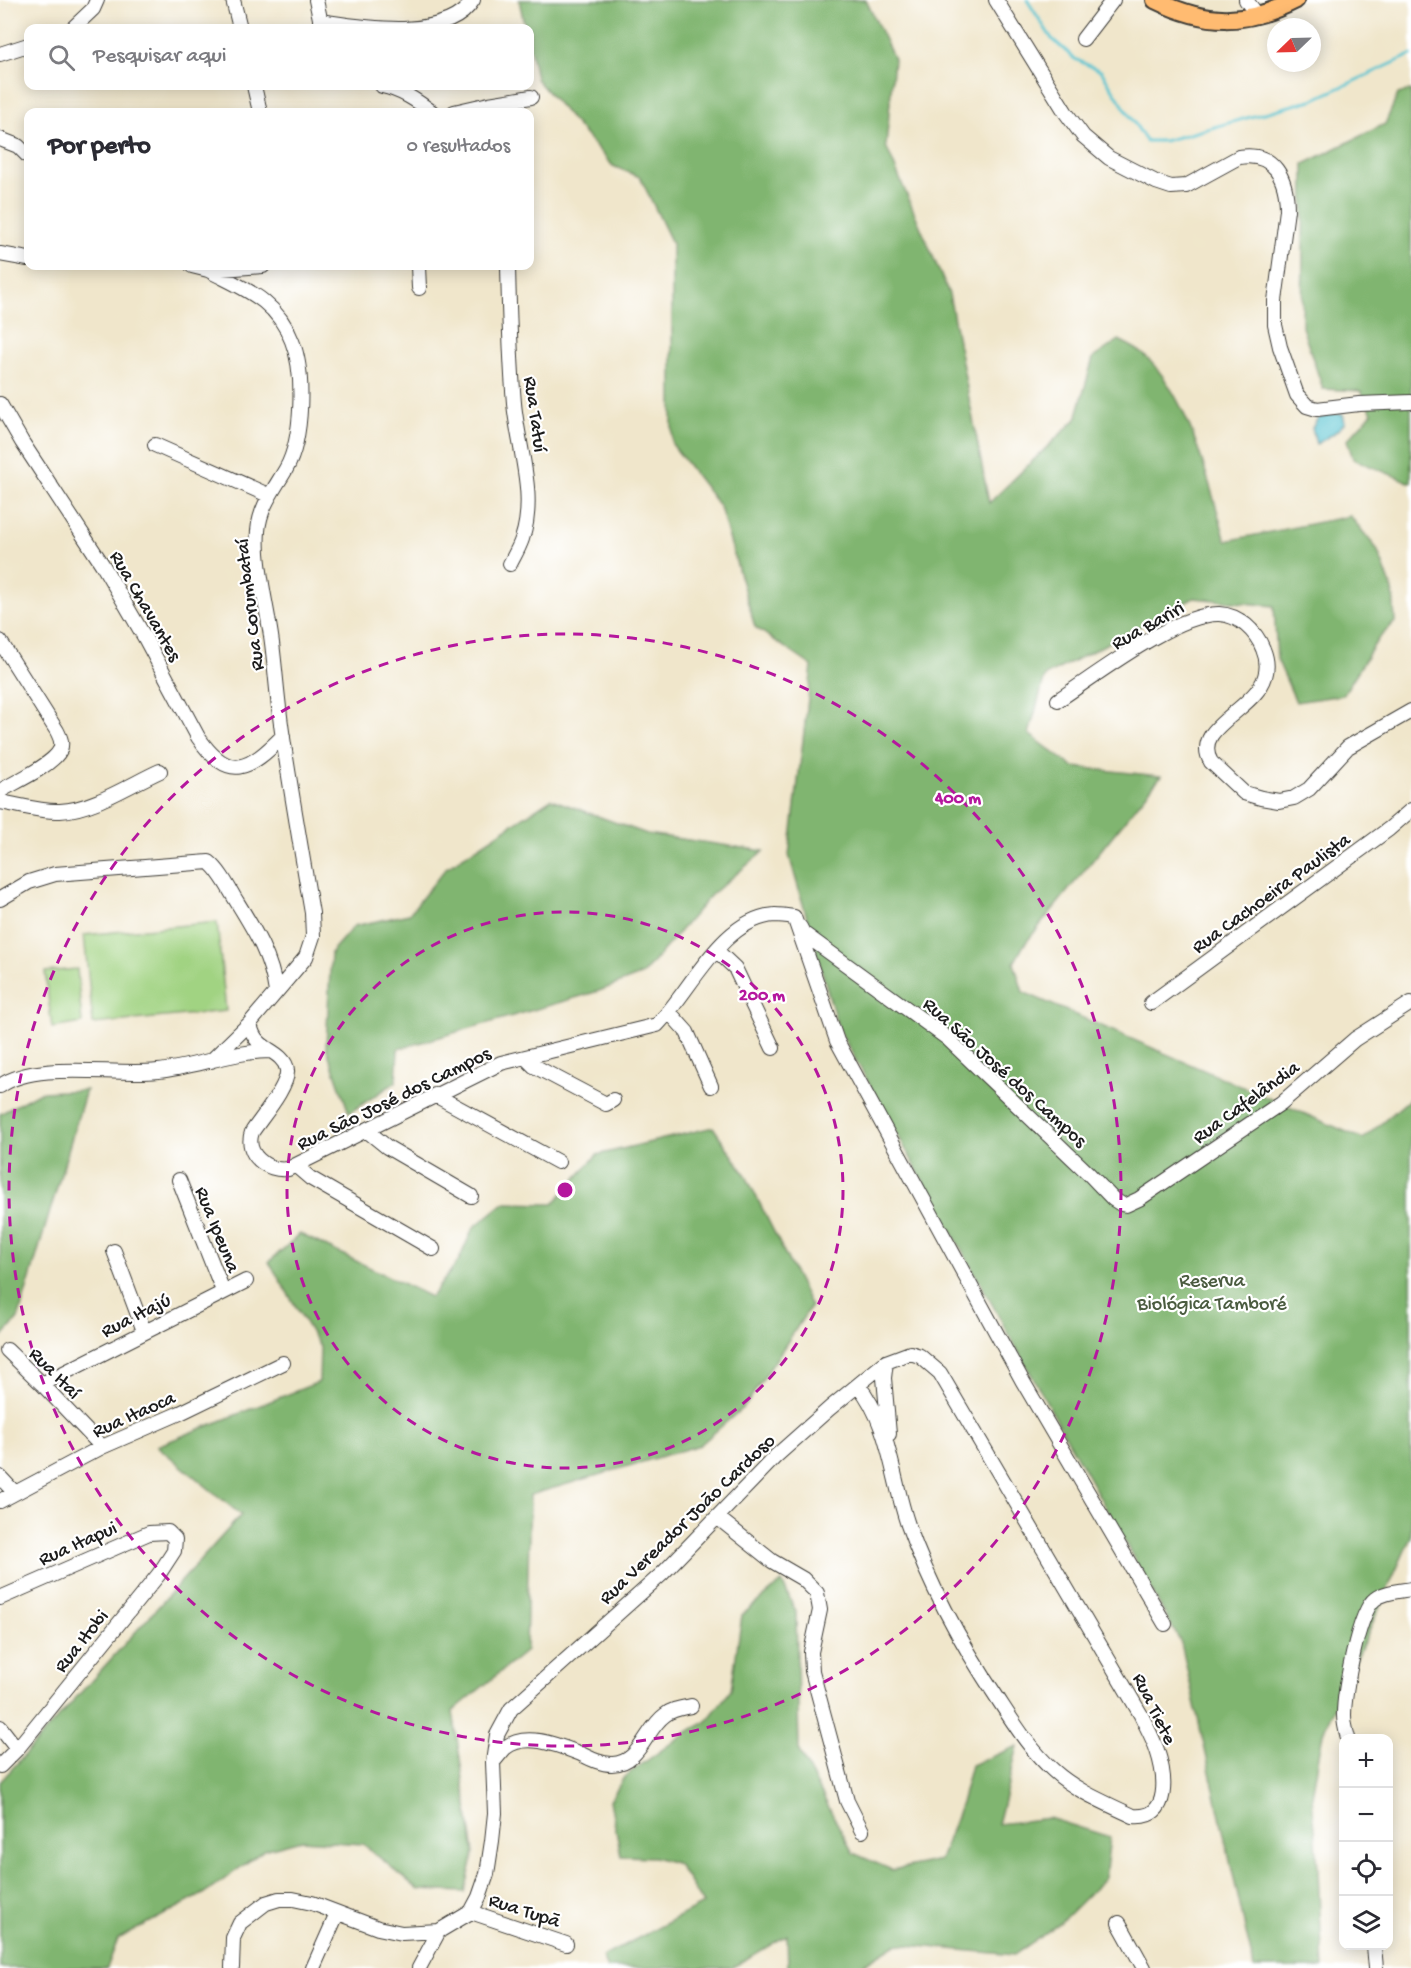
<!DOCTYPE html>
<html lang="pt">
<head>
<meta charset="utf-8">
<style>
	:root { --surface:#fff; --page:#f7f7f7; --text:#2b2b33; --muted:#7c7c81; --line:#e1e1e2 }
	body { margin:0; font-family:"Gochi Hand",sans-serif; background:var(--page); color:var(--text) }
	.controls { position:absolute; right:18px; bottom:18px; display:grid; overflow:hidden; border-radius:12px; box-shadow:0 3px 15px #0003 }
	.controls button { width:54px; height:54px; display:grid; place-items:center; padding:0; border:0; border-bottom:2px solid var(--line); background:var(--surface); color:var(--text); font:30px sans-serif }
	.compass { position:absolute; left:1267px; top:18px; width:54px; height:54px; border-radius:50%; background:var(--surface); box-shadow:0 3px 15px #0003; rotate:247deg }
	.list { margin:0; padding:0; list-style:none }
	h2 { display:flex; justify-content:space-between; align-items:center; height:78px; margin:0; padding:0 24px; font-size:26px }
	h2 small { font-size:20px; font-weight:400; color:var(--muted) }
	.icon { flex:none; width:33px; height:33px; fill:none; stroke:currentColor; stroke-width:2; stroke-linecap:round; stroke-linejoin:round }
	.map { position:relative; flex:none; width:1411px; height:1968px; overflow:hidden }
	.search { position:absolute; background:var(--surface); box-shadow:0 3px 15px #0003; left:24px; top:24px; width:510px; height:66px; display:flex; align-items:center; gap:15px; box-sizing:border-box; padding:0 21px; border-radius:12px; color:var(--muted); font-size:22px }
	.panel { position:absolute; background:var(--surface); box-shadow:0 3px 15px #0003; left:24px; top:108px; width:510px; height:162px; border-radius:12px }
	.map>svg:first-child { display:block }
	.green { fill:#a1d382; stroke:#5e784f; stroke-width:1.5 }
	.forest { fill:#80b570; stroke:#4e6846; stroke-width:1.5 }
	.water { fill:#58c4d1; stroke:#3a7076; stroke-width:1.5 }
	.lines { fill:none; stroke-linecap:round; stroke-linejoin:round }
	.stream { stroke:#58c4d1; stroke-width:3 }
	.minor-casing { stroke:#3c3a36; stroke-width:16 }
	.major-casing { stroke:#3c3a36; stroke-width:20 }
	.minor { stroke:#fff; stroke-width:14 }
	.major { stroke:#ffbb71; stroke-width:16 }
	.ring { fill:none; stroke:#b5179e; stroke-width:3; stroke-dasharray:10 8 }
	.labels { text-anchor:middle; stroke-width:4.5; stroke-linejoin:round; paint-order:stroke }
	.street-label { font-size:20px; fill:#1c1c1c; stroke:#fff }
	.park-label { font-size:20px; fill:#4b5c40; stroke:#fff }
	.centre { fill:#b5179e; stroke:#fff; stroke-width:3 }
	.ring-label { font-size:18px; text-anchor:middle; font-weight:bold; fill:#b5179e; stroke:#fff; stroke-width:4.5; stroke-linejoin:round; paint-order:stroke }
</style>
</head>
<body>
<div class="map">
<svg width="1411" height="1968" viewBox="0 0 1411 1968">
	<rect width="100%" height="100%" fill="#fff"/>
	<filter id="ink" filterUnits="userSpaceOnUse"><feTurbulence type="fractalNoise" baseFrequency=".0167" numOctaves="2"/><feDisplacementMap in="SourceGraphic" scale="12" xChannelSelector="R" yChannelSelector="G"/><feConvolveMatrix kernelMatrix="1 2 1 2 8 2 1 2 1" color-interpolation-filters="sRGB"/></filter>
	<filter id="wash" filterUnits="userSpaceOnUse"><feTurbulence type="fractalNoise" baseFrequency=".008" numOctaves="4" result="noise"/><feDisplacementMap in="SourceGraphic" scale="24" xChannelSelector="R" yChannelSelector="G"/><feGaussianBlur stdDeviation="1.35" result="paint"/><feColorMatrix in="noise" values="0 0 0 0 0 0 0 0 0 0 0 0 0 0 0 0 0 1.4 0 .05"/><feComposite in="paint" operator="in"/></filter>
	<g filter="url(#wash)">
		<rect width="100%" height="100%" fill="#f0e6cb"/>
		<!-- green -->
		<path class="green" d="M217,922l9,89 -133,13 -9,-89z
			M77,969l5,54 -30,5 -7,-56z"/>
		<!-- forest -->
		<path class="forest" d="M519,0h347l28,59 -8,87 63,148 40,209 87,-84 17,-61 26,-18c8,4 17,8 24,14 47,42 65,128 83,187l124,-25 27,33 16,42 2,31 -17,17 -35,56 -47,7 -19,-43 -3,-53 -80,-8 -149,78 -16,58 44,33 88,9 -137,169 -10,18 9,29 340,147 48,-41v439l-88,196 -11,63 5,57 6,115h-69l-73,-325 -343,-615 -49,-173 23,-189 -57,-39 -35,-120 -48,-63v-201l-32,-66 -27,-11 -77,-87 -6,-31v-20h-5z
			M1411,90v393l-58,-24 -6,-19 25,-27 -11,-22 -38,-2 -21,-62 2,-163 81,-40 13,-30z
			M551,799l96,35 117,17 -54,45 -67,78 -44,17 -201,58 -2,33 -47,31 -23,-66 5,-95 23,-26 55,-12 37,-46z
			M86,1090l-68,229 -18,20v-225l40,-22z
			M713,1127l32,47 66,132 -65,99 -46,40 -170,50 -4,156 -73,60 21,142 -9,39 -46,-2 -56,-46 -62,-4 -37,10 -57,42 -89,47 -11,29h-107v-186l241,-267 -84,-69 162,-64 1,-35 -51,-85 31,-28 131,63 28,-37 14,-32 31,-25 49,1 44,-49z
			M782,1582l14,30 3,139 54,102 39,17 48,-10 21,-57 10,-38 47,-19 -20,78 51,-6 61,19 -5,41 -45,45 -46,32 -118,-11 -38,24h-70l-1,-33 -55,33h-125l-5,-11 101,-53 -25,-40 -23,-7 -34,-1 -11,-55 14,-24 63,-45 19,-10 25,-32 11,-75z"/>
		<!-- water -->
		<path class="water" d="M1331,414h12l2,8c-7,10 -17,16 -29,22l-4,-16 6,-10z"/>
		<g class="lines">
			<!-- stream -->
			<path class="stream" d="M1027,0l25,39 23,20 26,12 45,70h18l151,-42 96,-44"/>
		</g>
	</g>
	<g filter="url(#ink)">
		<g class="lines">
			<defs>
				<path id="minor" d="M233,0l7,28
					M316,0l6,28
					M996,0l70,113 17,23 26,22 47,24 15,5 15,-1 53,-29c36,-6 48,22 48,53l-12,91v24l5,22 17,48 10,11 10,3 42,-5 52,-2
					M1246,0l12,16
					M320,21c41,6 127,22 153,-21
					M73,28l20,-19 4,-9
					M1083,39l30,-39
					M0,54l28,-9
					M254,86l6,26
					M382,86c19,4 34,14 50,26
					M454,112l35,-8 42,-7
					M0,139l18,7 10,10
					M0,254l28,5
					M192,266l16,4 55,-4
					M418,266l1,22
					M508,266c1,45 2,91 6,137 4,45 23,92 8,136 -3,9 -8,17 -12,25
					M208,270c36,19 68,29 84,71 13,32 11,98 -6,128 -12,21 -26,37 -28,62 -3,32 10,79 14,112 4,32 6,64 11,95 9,59 19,117 29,175l1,23 -7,21 -56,66 -39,38
					M0,404l22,38 80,122 43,74 53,99c31,46 51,33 85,-1
					M155,445l113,50
					M0,641l57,90c3,6 6,12 3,19 -7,15 -45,32 -60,41
					M1058,700c37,-24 118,-87 161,-86 20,1 37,17 44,35 24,57 -77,70 -52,113l33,31 17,5 18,3 15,-3 15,-9 39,-42 63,-36
					M0,802c19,3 41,10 60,9 32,-1 71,-27 100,-40
					M0,899l29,-17 26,-8 154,-12c11,9 18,23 25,35 19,31 37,58 42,95
					M794,917l43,124 185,339 143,244
					M800,927l3,6 144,105 141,135 25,26 8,5 5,1 13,-6 142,-96 74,-64 56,-36
					M716,950l19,18 38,80
					M1151,1003l238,-174 22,-19
					M670,1013l17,19 24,54
					M250,1023c2,13 7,19 18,26 8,5 18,11 19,21 2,16 -26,48 -35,62 -8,22 15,40 36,37l213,-106 156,-38c33,-33 65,-107 118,-110 6,0 13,1 19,2
					M526,1058l8,8 72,38 7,-4
					M0,1086c37,-26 113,-10 158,-15 38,-4 75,-20 113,-20
					M435,1095l123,67
					M366,1130l21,17 84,49
					M296,1166l14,12 123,71
					M179,1180l44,111
					M114,1251l30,80
					M7,1350l35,34 60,63
					M886,1362l-2,16 5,56
					M42,1384l204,-103
					M0,1477l15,16
					M0,1501l102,-54 78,-34 103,-50
					M717,1517l55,44 31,18 14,14 3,17 -9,42 1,19 35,130 15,30
					M0,1598l149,-65 19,-1 7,7 -1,12 -15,23 -142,175 -17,17
					M0,1727l17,22
					M1348,1738c-2,-7 -4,-15 -4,-23 0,-21 14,-104 31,-116 9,-7 25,-8 36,-10
					M493,1762c4,-4 8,-10 12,-14 21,-17 55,-2 76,6 10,5 20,10 31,10 28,0 34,-36 53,-49 7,-6 17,-7 26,-9
					M471,1912l95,32
					M1119,1923l25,45
					M1374,1946l2,22
					M232,1968l1,-30 7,-15 26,-20 13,-4h14l19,4 66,25 24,5 37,-2 32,-19 8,-15 8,-23 5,-33 3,-28 -2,-51 4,-27 14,-26 152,-136 113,-117 54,-48 56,-46 24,-9 10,3 20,17 201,342c5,11 12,23 16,35 8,24 15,70 -24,66 -27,-13 -57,-25 -79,-45 -23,-20 -39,-46 -56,-72 -36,-54 -68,-112 -90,-174 -16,-46 -18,-101 -50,-140
					M313,1968l24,-54
					M419,1968l20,-37"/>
				<path id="major" d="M1155,0c51,25 90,26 141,0"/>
			</defs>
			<!-- minor casing -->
			<use href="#minor" class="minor-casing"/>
			<!-- major casing -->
			<use href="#major" class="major-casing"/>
			<!-- minor -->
			<use href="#minor" class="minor"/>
			<!-- major -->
			<use href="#major" class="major"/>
		</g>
	</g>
	<!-- distance rings -->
	<g class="ring">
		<circle cx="565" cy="1190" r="278"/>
		<circle cx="565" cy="1190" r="556"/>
	</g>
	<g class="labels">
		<!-- street labels -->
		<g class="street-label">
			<text transform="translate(537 414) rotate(82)" y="7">Rua Tatuí</text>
			<text transform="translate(147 605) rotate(60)" y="7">Rua Chavantes</text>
			<text transform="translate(248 605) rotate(-97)" y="7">Rua Corumbataí</text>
			<text transform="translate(1147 624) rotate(-29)" y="7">Rua Bariri</text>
			<text transform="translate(1270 892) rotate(-36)" y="7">Rua Cachoeira Paulista</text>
			<text transform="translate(1006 1071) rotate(42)" y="7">Rua São José dos Campos</text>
			<text transform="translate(393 1097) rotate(-26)" y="7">Rua São José dos Campos</text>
			<text transform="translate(1245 1101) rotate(-36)" y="7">Rua Cafelândia</text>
			<text transform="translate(219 1229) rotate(68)" y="7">Rua Ipeuna</text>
			<text transform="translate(135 1314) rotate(-27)" y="7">Rua Itajú</text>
			<text transform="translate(56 1372) rotate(45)" y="7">Rua Itaí</text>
			<text transform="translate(133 1413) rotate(-24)" y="7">Rua Itaoca</text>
			<text transform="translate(686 1518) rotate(-44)" y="7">Rua Vereador João Cardoso</text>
			<text transform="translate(77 1542) rotate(-24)" y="7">Rua Itapui</text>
			<text transform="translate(80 1640) rotate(-51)" y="7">Rua Itobi</text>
			<text transform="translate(1156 1708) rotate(64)" y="7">Rua Tiete</text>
			<text transform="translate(525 1909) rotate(18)" y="7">Rua Tupã</text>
		</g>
		<!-- park labels -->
		<g class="park-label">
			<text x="1212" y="1286">Reserva<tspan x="1212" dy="23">Biológica Tamboré</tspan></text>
		</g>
	</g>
	<circle cx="565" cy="1190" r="9" class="centre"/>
	<g class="ring-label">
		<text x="958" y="803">400 m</text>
		<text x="762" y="1000">200 m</text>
	</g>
</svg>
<div class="controls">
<button>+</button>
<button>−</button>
<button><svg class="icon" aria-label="locate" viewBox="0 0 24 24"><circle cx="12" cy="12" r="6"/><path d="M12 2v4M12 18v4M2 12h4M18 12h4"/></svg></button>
<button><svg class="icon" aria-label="layers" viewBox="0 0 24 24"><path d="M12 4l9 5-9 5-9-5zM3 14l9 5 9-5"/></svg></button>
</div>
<svg class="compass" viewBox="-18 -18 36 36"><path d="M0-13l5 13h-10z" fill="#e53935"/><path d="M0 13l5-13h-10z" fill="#7c7c81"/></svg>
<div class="search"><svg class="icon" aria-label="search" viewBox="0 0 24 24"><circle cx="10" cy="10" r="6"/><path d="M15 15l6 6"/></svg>Pesquisar aqui</div>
<section class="panel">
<h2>Por perto<small>0 resultados</small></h2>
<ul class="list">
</ul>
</section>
</div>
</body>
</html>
